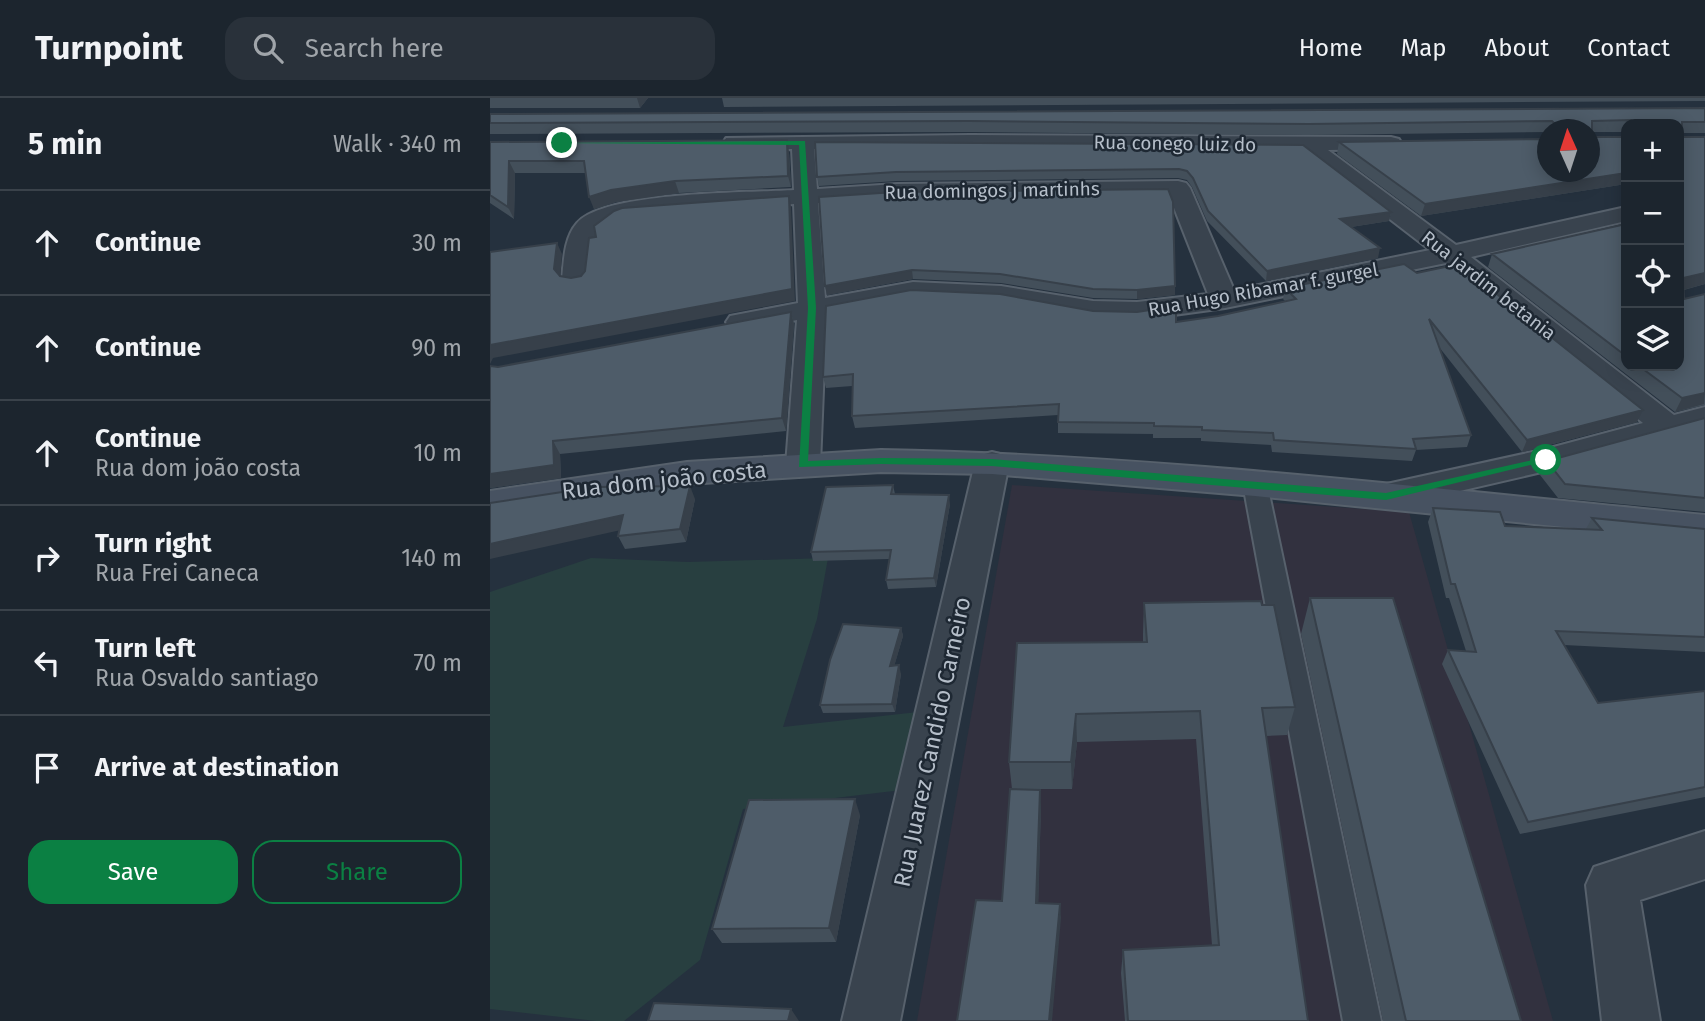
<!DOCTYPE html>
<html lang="en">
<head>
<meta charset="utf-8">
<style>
	:root { --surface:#1c252e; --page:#29313a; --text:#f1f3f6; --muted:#a0a5aa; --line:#3a424a; --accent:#0b8043 }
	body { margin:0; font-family:"Fira Sans",sans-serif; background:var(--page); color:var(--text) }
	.controls { position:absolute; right:21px; top:21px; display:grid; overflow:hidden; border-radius:14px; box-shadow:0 4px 18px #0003 }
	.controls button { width:63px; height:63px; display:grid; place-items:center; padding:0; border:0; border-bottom:2px solid var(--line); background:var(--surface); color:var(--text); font:35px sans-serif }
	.compass { position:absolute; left:1047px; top:21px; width:63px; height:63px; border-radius:50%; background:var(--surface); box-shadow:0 4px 18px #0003; rotate:357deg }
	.stop { position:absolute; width:21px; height:21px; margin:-16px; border:5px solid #0b8043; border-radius:50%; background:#fff }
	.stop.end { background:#0b8043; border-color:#fff; box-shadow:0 2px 7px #0008 }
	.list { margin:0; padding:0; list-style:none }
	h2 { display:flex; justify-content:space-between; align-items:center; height:91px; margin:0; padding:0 28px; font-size:30px }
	h2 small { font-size:23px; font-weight:400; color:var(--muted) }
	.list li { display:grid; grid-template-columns:46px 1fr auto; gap:21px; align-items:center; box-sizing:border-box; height:105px; padding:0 28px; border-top:2px solid var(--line) }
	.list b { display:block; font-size:26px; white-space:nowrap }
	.list p { margin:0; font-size:23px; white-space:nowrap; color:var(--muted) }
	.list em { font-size:23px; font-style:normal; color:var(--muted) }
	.actions { display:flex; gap:14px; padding:21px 28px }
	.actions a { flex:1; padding:16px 0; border:2px solid var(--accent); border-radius:21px; text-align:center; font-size:24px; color:var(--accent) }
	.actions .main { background:var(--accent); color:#fff }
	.icon { flex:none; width:38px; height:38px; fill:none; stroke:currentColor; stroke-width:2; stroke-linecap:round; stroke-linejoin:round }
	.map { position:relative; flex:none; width:1215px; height:923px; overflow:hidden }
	header { display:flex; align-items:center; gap:42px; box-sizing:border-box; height:98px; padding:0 35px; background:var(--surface); border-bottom:2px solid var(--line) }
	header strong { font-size:33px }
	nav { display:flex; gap:38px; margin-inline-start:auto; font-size:24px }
	.search { width:490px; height:63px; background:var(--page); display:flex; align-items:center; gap:18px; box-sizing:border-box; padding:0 24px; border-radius:21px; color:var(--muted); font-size:26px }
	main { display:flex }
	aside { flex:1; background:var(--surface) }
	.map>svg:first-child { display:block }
	.medical { fill:#32313f }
	.green { fill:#283f40 }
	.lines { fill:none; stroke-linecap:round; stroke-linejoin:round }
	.lane-casing { stroke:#57616c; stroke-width:4 }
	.street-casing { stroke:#57616c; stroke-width:4 }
	.secondary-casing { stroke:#57616c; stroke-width:4 }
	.lane { fill:#39434e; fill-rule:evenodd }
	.street { fill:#39434e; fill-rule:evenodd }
	.secondary { fill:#475261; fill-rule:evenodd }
	.wall { fill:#434f5a }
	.shaded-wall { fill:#37404a }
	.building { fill:#4e5c69; stroke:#37404a; stroke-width:2 }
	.route { fill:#0b8043 }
	.labels { text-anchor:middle; stroke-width:5; stroke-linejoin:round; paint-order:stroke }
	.far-street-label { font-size:19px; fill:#b5bec9; stroke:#1e2833 }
	.street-label { font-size:23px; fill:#b5bec9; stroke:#1e2833 }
</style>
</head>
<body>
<header>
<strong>Turnpoint</strong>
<div class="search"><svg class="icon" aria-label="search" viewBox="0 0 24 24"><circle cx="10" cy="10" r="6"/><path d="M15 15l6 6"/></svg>Search here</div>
<nav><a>Home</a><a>Map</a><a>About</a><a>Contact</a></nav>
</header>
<main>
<aside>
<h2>5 min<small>Walk · 340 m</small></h2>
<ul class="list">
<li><svg class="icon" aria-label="ahead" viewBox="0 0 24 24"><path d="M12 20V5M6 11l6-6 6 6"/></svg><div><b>Continue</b></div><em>30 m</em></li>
<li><svg class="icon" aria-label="ahead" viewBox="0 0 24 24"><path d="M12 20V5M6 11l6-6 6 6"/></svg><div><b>Continue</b></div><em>90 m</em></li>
<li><svg class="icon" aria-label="ahead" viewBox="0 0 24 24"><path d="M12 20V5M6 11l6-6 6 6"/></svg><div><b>Continue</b><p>Rua dom joão costa</p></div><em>10 m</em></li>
<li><svg class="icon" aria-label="right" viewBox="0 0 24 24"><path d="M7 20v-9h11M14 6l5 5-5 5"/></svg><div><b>Turn right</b><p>Rua Frei Caneca</p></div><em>140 m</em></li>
<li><svg class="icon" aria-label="left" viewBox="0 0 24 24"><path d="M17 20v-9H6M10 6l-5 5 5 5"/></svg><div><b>Turn left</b><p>Rua Osvaldo santiago</p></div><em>70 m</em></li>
<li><svg class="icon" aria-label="arrive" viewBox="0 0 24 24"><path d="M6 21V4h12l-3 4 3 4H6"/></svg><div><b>Arrive at destination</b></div></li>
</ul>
<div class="actions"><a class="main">Save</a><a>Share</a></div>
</aside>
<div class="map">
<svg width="1215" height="923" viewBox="0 0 1215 923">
	<rect width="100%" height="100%" fill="#25313e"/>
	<!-- medical -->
	<path class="medical" d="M522,387l397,27 144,509h-636z"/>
	<!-- green -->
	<path class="green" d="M101,460l97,4 140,-4 -11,61 -34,108 135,-15 -8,77 -167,20 -43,151 -76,61h-28l-106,-12v-417z"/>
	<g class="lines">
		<defs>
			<path id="lane" d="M765,378l9,2 3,6 114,537h-38l-100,-537 3,-6z"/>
			<path id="street" d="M480,37l421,2 8,2 3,5 -3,5 -71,1 128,95 170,-38v14l-155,36 203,158 31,-8v20l-159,44 -160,37 -13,-3 -5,-9 5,-9 173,-38 97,-26 -197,-160 -221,45 -88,12 -44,-1 -92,-17 -88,-4 -87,17 -6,150 -5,8 -12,3 -12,-3 -5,-8 11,-145 -57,11 -10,-3 -4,-6 4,-6 68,-13 -4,-99 -168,13c-26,8 -34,18 -36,45 0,9 1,15 -4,23l-10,2 -10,-2 -4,-6c2,-19 2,-41 15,-56 28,-32 172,-30 217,-33l-2,-41 -58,1 -8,-2 -3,-5 3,-5zM480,49l330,3 130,100 -196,40 -44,-102 -4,-5 -8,-2 -281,3 -80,5 -3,-40zM679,97l39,99 -71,8 -44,-1 -92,-15 -88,-4 -88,16 -7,-95 79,-5z
				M502,354l12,3 5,8 -109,558h-58l133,-558 5,-8z
				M1215,733v48l-65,21 20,121h-58l-16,-136 8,-18z"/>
			<path id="secondary" d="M391,352c275,5 550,39 824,65v26l-450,-45 -263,-22 -111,-2 -194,12 -197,31v-24l197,-29z"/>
		</defs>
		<!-- lane casing -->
		<use href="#lane" class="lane-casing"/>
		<!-- street casing -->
		<use href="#street" class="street-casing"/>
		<!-- secondary casing -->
		<use href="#secondary" class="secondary-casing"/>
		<!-- lane -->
		<use href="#lane" class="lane"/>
		<!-- street -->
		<use href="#street" class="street"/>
		<!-- secondary -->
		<use href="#secondary" class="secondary"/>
	</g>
	<!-- wall -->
	<path class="wall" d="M0,0h158l-8,10h-150z
		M232,0h983v3l-981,6z
		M1215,10v25h-23v4h23v147l-21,6v9l21,-5v111l-30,7 -187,-145 4,-13 134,-30v142h53v-242h-53v8h-34v3l2,2h32v47l-205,32 -84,-62 2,-12 209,-3v33h42v-42h-42v2l-241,3 -337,-3 -480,2v-20z
		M0,44l299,10 2,35 -112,6 -63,9 -22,7 -8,-36h-71l-1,46 -24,-16z
		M813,47l88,67 -2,9 -38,6 27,31 -112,23 -59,-60 -15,-34 -5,-7 -9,-2 -281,3 -78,5 -2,-9z
		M329,99l356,98 -38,4 -44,-1 -92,-15 -88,-4 -86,16 -2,-9z
		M914,166l233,158 -115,30 -83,-105 32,88 -4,12 -51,3 -4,11 -140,-9 -1,-7 -70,-4v-3h-48v-4l-95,-1v-18l-203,13 -3,-12v-30l-26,2 -3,-11 270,-66 83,11 42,-6 67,-15 -2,-2 2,-11z
		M301,214l3,12 -8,107 -226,23 1,24 -71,10v-122l8,1z
		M1215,320v94l-147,-14 -18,-23 7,-14z
		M403,387l2,9 55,10 -14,83 -48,2 -2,-9 3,-21 -76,2 -2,-9z
		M205,401l-9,43 -61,7 -7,-13 1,-5z
		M943,410l72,18 81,3 6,-11 113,11v123l-141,-7 34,58 107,-12v106l-185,37 -78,-170 6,-14 18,1 -17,-53h-3l-18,-76z
		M820,500l211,423h-138l-82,-387z
		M654,505l151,104 -8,28 -21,1 42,285h-183l-4,-48 2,-23 89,-5 -16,-206 -119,3 -5,47h-46l15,17 -3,97 23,15 -59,-17 10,-112 -3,-27 134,-120v-9z
		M411,530l2,8 -9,30 7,8 -6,38 -72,1 -3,-8z
		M370,717l-24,127 -114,1 -10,-14z"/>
	<!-- shaded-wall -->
	<path class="shaded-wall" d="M147,0h11l-8,10z
		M297,42l2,12 2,35 -3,-11z
		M19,63l6,12 -1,46 -6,-12z
		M1136,75v11l-205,32 4,-12z
		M185,83l4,12 -63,9 -22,7 -5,-12 22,-7z
		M299,98l2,11 4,94 -302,57 -3,6v-19z
		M901,114l-2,9 -51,8 2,-10z
		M67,145l5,11 -2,26 -6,-11z
		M890,150l-2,10 -112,23 1,-10z
		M422,172l1,9 -86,16 -2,-9z
		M1215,175v11l-26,7 4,-13z
		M685,188v9l-38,4v-9z
		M301,214l3,12 -8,107 -4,-13z
		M1215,295l-1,11 -29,8 7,-14z
		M1153,312l-6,12 -115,30 5,-12z
		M63,343l7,13 1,24 -71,10v-14z
		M200,388l5,13 -9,43 -6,-13z
		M459,397l1,9 -14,83 -2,-9z
		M133,417l7,13 -140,31v-15z
		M411,530l2,8 -11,38 -2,-8z
		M409,567l2,9 -6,38 -3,-8z
		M586,616l1,28 -5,47 -1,-27z
		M550,692l1,16 -3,111 -2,-14z
		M365,701l5,16 -24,127 -7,-14z
		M570,806l1,14 -9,103h-3z
		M301,911l8,12h-11z"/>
	<!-- building -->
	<path class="building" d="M1215,10v14h-23v15h23v136l-22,5 1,21 21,-5v99l-23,5 -43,-32h40v-242h-46l-2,-4 -39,1v14l2,2h32v36l-201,31 -86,-62 209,-3v33h42v-42h-35v-6l-3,-3 -243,3 -340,-3 -479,2v-9z
		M297,42l1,36 -113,5 -64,9 -22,7 -5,-36h-75l-1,46 -18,-12v-53z
		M325,44l488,3 88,67 -51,7 40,29 -113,23 -59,-60 -15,-33 -6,-7 -8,-2 -283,3 -79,5z
		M678,91l5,13 2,84 -38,4 -44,-1 -93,-15 -88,-4 -87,16 -6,-89 77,-5z
		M299,98l3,93 -302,56v-93l67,-9 -3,26 6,7 11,2 10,-2 4,-5 4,-33 7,-1 -2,-11 20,-15 8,-3z
		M1136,126v132l-134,-102z
		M914,166l13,9 42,-9 184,146 -116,30 -98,-121 42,116 -58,4 3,10 -142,-9 -1,-7 -71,-3v-3l-48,-1v-3l-96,-1 1,-18 -207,12 1,-42 -30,3 3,-71 85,-16 89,4 93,17 44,1 39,-6v16l42,-6 78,-17 -11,-11z
		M301,214l-9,106 -229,23 1,24 -64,9v-108l8,1z
		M1215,320v80l-140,-14 -18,-23z
		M403,387l-2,9 58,1 -15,83 -48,2 5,-30 -80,2 15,-65z
		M200,388l-10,43 -62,7 5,-21 -133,29v-41l105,-16z
		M943,410l67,4 5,14 97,4 -10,-12 113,11v108l-149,-6 42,72 107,-12v96l-177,35 -80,-172 28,2 -21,-68h-4z
		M820,500h83l128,423h-115z
		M771,503l1,4h12l21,102 -33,1 46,313h-180l-5,-71 96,-5 -19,-234 -124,3 -5,48h-62l8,-119 130,-1 -3,-39z
		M353,526l58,4 -11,38 9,-1 -7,39 -72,1 10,-45z
		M520,691l30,1 -4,113 24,1 -11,117h-92l19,-121 26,1z
		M365,701l-26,129 -117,1 37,-129z
		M164,905l137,6 -3,12h-140z"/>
	<!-- route -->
	<path class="route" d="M315,43l11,167 -8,153 73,-3 111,1 394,34 160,-36 5,3 -165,40 -394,-34 -111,-2 -82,3 9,-159 -9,-163 -240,-2z"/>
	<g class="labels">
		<!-- far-street labels -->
		<g class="far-street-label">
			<text transform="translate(685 45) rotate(1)" y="7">Rua conego luiz do</text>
			<text transform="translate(502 92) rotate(-1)" y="7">Rua domingos j martinhs</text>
			<text transform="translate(999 187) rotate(38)" y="7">Rua jardim betania</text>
			<text transform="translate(773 191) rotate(-10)" y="7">Rua Hugo Ribamar f. gurgel</text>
		</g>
		<!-- street labels -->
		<g class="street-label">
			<text transform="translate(174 382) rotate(-6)" y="8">Rua dom joão costa</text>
			<text transform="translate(442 644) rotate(-78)" y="8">Rua Juarez Candido Carneiro</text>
		</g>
	</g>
</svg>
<div class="controls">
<button>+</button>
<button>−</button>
<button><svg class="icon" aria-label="locate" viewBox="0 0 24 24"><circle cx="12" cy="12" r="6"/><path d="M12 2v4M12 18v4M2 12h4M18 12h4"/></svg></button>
<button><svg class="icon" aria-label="layers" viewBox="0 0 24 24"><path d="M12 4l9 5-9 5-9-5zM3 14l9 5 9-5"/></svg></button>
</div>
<svg class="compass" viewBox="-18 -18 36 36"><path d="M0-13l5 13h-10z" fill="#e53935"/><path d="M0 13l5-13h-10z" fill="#a0a5aa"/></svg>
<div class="stop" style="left:1056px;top:362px"></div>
<div class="stop end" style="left:72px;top:45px"></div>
</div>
</main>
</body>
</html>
